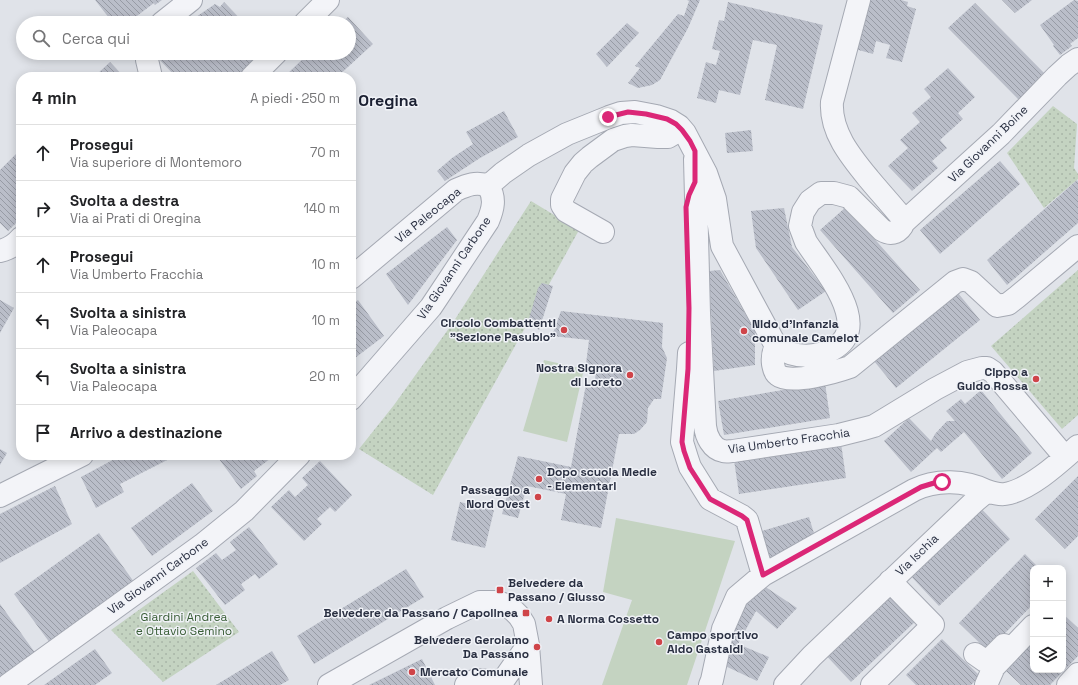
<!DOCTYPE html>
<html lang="it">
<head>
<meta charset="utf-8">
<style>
	:root { --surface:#fff; --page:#f6f6f6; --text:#202124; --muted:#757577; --line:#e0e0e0 }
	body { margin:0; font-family:"Space Grotesk",sans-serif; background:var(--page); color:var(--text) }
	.controls { position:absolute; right:12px; bottom:12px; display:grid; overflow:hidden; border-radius:8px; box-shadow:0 2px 10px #0003 }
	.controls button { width:36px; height:36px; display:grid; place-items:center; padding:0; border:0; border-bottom:1px solid var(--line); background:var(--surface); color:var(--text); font:20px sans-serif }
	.stop { position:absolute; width:12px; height:12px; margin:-9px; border:3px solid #db2777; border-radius:50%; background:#fff }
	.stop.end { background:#db2777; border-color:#fff; box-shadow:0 1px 4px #0008 }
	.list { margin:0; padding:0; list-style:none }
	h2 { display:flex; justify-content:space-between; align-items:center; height:52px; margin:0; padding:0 16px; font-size:17px }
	h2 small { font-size:13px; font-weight:400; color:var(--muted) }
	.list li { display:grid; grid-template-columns:26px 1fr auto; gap:12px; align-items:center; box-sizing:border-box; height:56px; padding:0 16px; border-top:1px solid var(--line) }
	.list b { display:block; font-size:15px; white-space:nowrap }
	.list p { margin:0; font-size:13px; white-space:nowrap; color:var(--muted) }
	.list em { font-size:13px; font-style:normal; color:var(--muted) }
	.icon { flex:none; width:22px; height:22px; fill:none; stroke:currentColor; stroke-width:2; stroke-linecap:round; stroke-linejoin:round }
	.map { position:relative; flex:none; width:1078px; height:685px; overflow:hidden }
	.search { position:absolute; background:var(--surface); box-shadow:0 2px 10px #0003; left:16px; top:16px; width:340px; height:44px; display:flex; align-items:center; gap:10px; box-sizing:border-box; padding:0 14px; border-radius:22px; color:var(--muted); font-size:15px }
	.panel { position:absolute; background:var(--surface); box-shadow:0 2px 10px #0003; left:16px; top:72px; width:340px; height:388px; border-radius:16px }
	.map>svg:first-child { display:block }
	.green { fill:url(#green-dots) }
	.pitch { fill:#c4d3c1 }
	.building { fill:url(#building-back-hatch) }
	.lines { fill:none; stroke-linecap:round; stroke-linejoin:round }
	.minor-casing { stroke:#a5a9b3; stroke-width:24 }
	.minor { stroke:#f3f4f8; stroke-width:22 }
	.route { stroke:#db2777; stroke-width:5 }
	.poi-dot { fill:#cf4449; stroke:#f0f2f7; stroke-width:1.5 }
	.labels { text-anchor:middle; stroke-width:3; stroke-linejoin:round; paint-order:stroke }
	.street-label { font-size:12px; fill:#292f41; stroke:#f0f2f7 }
	.poi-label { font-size:12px; font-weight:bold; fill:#292f41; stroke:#f0f2f7; text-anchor:end }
	.park-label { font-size:12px; fill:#395d36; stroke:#f0f2f7 }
	.district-label { font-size:16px; font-weight:bold; fill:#1b2032; stroke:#f0f2f7 }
</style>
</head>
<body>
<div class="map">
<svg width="1078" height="685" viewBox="0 0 1078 685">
	<defs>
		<pattern id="green-dots" width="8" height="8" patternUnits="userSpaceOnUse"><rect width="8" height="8" fill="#c4d3c1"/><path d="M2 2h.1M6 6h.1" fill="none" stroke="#a8b5a7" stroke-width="1.8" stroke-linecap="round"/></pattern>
		<pattern id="building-back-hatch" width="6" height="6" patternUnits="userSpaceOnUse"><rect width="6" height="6" fill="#babec9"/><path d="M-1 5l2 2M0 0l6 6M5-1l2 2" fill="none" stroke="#979ba5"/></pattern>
	</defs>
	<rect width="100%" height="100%" fill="#e0e3e9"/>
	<!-- green -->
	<path class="green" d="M1053,106l24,18 -3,44 4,6v5l-34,29 -37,-55z
		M531,201l48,29 -146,265 -74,-46 35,-44 58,-81z
		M1078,270v145l-16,14 -71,-83z
		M193,571l46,61 -76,50 -52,-52z"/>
	<!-- pitch -->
	<path class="pitch" d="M544,360l40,9 -17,73 -44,-11z
		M616,518l119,23 -48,144h-85l30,-85 -29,-8z"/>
	<!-- building -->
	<path class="building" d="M95,0h67l-7,5 -1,-2 -25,19v1h-16z
		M687,0h13l-12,28 -28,52 -8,5 -14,3 -10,-5 12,-15 -5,-2 43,-52 6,2 5,-15z
		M868,0h33l7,2 -1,4 9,3 -14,53 -16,-4 4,-13 -14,-4 -3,13 -18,-5z
		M1002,0h30l-17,13z
		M1074,0l4,1v37l-8,6 2,2 -12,9 -7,-9 1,-1 -14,-20z
		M224,2l20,21h-65l3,-2 14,-4 19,-13 5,3z
		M728,2l95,23 -20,84 -38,-9 12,-55 -24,-5 -13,55 -21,-5 -3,13 -19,-5 9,-36 10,3 4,-14 -8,-2 7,-29 5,1z
		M975,3l71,72 -27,25 -71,-72z
		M348,17l25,27 -36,33h-53l25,-24h40v-30h-8z
		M627,23l12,10 -32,34 -11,-13z
		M157,53h102l-18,22 -5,2h-60l-20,-21z
		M110,62l14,15h-30z
		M948,68l27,29 -17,16 5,6 -23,21 7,8 -15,13 6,7 -26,23 -24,-25 20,-18 -8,-8 20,-18 -8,-9 19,-16 -7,-8z
		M504,111l14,26 -38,21 -35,23 -8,-10 15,-13 21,-14 -7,-12z
		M751,130l2,21 -26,2 -2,-20z
		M21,149v69l-13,13 -8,-8v-53z
		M1000,161l20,23 -80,70 -20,-24z
		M1077,180l1,2v41l-71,62 -20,-25z
		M846,207l74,83 -27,23 -73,-83z
		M784,208l8,39 34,44 -28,19 -42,-62 -5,-37z
		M447,227l10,13 -49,65 -22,-31z
		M720,270l35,61v34l-41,6 -5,-100z
		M542,283l11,3 -14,44 -11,-8 10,-34z
		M958,293l22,27 -84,68 -22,-27z
		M0,300l14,8 -14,25z
		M358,300l26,36 -33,25v-56z
		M561,311l102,12 -1,24 5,11 -6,41h-7l-6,9 -1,14 -7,8 -6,4h-15l-18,94 -40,-8 5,-26 -39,-8 -9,32 -16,-4 16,-58 53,11 15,-83 8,1 3,-19 -11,-2 3,-24 -37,-4z
		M825,383l5,35 -106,17 -6,-34z
		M981,390l51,63 -30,26 -38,-47 -23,20 -4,-4 -26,24 -27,-31 25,-23 22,23 4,-7 12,-13h8l-9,-10 15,-12 4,5z
		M841,443l5,35 -107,16 -5,-34z
		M0,449l7,4 -7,12z
		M122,455h50l1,2 -53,27 4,8 -28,16 -15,-31z
		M216,455h59l-21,16 3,5 -16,13z
		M320,461l32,34 -17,17 -5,-5 -13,12 5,5 -18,17 -33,-34 18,-17 6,7 13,-12 -6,-7z
		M1078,476v60l-13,13 -30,-30z
		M192,483l21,28 -61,45 -21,-28z
		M55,486l17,38 -72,39v-49z
		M460,502l34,8 -9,38 -34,-8z
		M976,503l34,36 -71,67 -34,-36z
		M809,517l7,23 -45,24 -9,-33z
		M249,527l29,37 -19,15 -4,-5 -14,10 4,6 -20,15 -29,-37 20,-15 6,7 14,-10 -6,-8z
		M99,533l35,49 -84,61 -36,-49z
		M1025,554l14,14h-6v36l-45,47 -29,-28z
		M406,569l18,28 -110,67 -17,-28z
		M764,586l33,22 -20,21 -21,-18 -18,33 31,13 -12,24 -36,-17 23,-63z
		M887,588l31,31 -67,63 -30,-32z
		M0,604l36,50 -36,25z
		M1063,614l15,14v28l-28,29h-29l-16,-15 28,-30v30h30z
		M942,639l38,37 -9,9h-55l-10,-10z
		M95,649l17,24 -17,12h-51z
		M272,651l17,29 -9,5h-64z
		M422,659l13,26h-66z"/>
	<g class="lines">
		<defs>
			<path id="minor" d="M859,0l-27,102c-2,30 19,55 37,77 10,12 20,23 30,35l5,8
				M162,23l29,-23
				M305,23l23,-23
				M147,53v7l4,17
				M252,77l24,-24
				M695,159l4,154 6,113c1,10 7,23 18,25 4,1 7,0 10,0l106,-16 24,-6 11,-3 10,-6 51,-31 32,-17 15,-4h5l6,4 72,85
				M488,186l15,-13 26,-18 38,-21 42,-17 12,-4 14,-1 21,4 15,5 8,5 6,7 21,40 9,26 7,47 54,100c13,9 28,12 44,8 63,-17 5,-83 -14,-112l-6,-16 3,-14 7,-11 11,-8h13l15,4 33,33c10,6 18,2 22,-8l97,-88 56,-58 12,-11 9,-6
				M603,232l-37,-21 -4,-6v-6l13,-26 8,-10 7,-6 23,-17 12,-4 7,-1 26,2h10l5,-3 6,-8
				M0,251c9,-2 15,-6 21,-13
				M351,278l105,-88c11,-5 21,-9 32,-4
				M776,346c-3,6 -4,11 -3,18 1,4 1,8 5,11 12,10 58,-3 72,-8l105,-85 8,-3 8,3 26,24 11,-2 9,-7 61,-51
				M689,353l-1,16 -6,73 5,16 3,9 20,32 32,17 5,4 16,55 -26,22 -14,32 -11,51 -2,5
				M351,399l80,-92 57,-86c5,-12 8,-23 0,-35
				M0,496l82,-41
				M763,575l151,-85c22,-11 51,-10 73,1
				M975,654l10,7h3l16,-16
				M8,685l194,-140 42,-34 55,-56
				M329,685l118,-67 33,-16h17l9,3 8,6 5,5 5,8 4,21 3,40
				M466,685l10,-5 26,2
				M500,685l28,-40
				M785,685l27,-29 162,-154 13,-11c6,2 12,4 18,3 25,-4 55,-32 73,-48
				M872,685l61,-60 -43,-44
				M986,685l8,-18 39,-41
				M1068,685l10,-11"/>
		</defs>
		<!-- minor casing -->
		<use href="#minor" class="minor-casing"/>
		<!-- minor -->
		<use href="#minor" class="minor"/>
	</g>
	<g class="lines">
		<!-- route -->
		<path class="route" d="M608,117l20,-5 18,2 21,5 9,5 6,6 8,11 5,10v31l-6,13 -3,12 3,101 -1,61 -6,73 2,9 6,17 20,31 32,17 5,4 16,55 158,-88 13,-4 8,-1"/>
	</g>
	<!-- markers -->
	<g class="poi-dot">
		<circle cx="564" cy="330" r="4"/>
		<circle cx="744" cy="331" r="4"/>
		<circle cx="630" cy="375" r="4"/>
		<circle cx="1036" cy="379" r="4"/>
		<circle cx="539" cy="479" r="4"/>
		<circle cx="538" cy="497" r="4"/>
		<rect x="496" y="586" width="8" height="8" rx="2"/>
		<rect x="522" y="609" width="8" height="8" rx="2"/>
		<circle cx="549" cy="619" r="4"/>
		<circle cx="659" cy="642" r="4"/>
		<circle cx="537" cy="647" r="4"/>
		<circle cx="412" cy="672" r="4"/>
	</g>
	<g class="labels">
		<!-- street labels -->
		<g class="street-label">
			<text transform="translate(988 144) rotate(-44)" y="4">Via Giovanni Boine</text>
			<text transform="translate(428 215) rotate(-39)" y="4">Via Paleocapa</text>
			<text transform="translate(454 268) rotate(-56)" y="4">Via Giovanni Carbone</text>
			<text transform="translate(789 441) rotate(-8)" y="4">Via Umberto Fracchia</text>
			<text transform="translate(917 555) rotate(-44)" y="4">Via Ischia</text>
			<text transform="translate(158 576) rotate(-36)" y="4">Via Giovanni Carbone</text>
		</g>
		<!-- poi labels -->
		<g class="poi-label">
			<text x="556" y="327">Circolo Combattenti<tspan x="556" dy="14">"Sezione Pasubio"</tspan></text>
			<text x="752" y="328" text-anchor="start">Nido d'infanzia<tspan x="752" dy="14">comunale Camelot</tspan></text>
			<text x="622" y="372">Nostra Signora<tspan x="622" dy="14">di Loreto</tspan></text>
			<text x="1028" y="376">Cippo a<tspan x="1028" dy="14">Guido Rossa</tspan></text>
			<text x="547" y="476" text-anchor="start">Dopo scuola Medie<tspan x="547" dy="14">- Elementari</tspan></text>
			<text x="530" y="494">Passaggio a<tspan x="530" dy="14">Nord Ovest</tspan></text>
			<text x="508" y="587" text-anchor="start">Belvedere da<tspan x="508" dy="14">Passano / Giusso</tspan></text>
			<text x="518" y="617">Belvedere da Passano / Capolinea</text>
			<text x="557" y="623" text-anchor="start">A Norma Cossetto</text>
			<text x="667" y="639" text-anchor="start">Campo sportivo<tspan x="667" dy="14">Aldo Gastaldi</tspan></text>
			<text x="529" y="644">Belvedere Gerolamo<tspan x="529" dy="14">Da Passano</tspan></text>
			<text x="420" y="676" text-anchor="start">Mercato Comunale</text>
		</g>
		<!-- park labels -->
		<g class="park-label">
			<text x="184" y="621">Giardini Andrea<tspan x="184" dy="14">e Ottavio Semino</tspan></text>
		</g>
		<!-- district labels -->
		<g class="district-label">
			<text x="388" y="106">Oregina</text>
		</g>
	</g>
</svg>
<div class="controls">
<button>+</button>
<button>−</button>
<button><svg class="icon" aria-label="layers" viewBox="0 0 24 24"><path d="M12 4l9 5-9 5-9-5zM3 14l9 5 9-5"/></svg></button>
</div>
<div class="stop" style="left:942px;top:482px"></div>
<div class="stop end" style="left:608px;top:117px"></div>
<div class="search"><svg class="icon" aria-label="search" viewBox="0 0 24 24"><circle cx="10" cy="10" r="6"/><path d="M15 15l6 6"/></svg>Cerca qui</div>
<section class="panel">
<h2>4 min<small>A piedi · 250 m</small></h2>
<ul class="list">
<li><svg class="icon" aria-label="ahead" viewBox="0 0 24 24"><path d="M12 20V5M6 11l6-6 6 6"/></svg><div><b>Prosegui</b><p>Via superiore di Montemoro</p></div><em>70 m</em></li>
<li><svg class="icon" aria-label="right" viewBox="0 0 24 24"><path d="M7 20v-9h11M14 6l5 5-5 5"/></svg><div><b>Svolta a destra</b><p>Via ai Prati di Oregina</p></div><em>140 m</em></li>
<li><svg class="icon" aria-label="ahead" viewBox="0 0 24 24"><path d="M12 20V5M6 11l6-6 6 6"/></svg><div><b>Prosegui</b><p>Via Umberto Fracchia</p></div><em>10 m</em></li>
<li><svg class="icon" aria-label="left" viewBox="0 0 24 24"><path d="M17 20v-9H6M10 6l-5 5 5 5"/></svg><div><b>Svolta a sinistra</b><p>Via Paleocapa</p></div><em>10 m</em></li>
<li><svg class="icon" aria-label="left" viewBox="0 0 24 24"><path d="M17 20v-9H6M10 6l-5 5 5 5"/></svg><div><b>Svolta a sinistra</b><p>Via Paleocapa</p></div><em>20 m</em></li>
<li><svg class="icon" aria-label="arrive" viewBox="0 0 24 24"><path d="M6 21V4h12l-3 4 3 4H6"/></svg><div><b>Arrivo a destinazione</b></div></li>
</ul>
</section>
</div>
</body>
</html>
